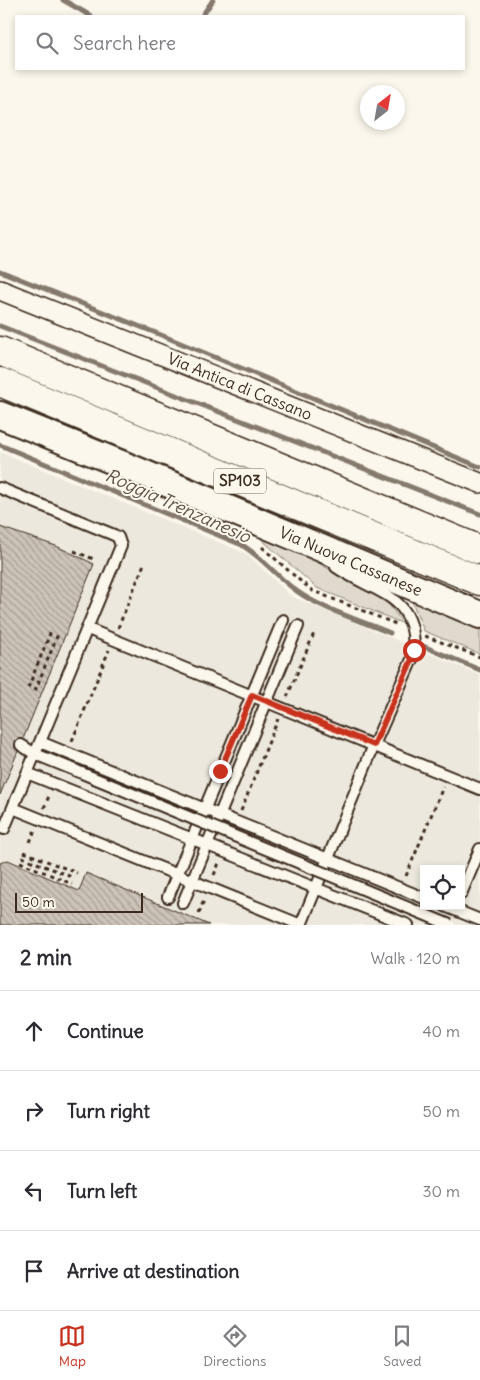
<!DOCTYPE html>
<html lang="en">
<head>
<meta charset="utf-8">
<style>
	:root { --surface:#fff; --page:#f2f2f3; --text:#2b2b33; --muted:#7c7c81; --line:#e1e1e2; --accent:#c8321e }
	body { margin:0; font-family:Delius,sans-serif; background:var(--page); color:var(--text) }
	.controls { position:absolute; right:15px; bottom:15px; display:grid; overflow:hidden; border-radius:0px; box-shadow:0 2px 8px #0003 }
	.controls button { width:45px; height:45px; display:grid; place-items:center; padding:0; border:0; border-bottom:1px solid var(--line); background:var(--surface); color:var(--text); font:25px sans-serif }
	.compass { position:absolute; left:360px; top:85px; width:45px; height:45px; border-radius:50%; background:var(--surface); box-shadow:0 2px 8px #0003; rotate:31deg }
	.scale { position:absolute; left:15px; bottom:12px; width:128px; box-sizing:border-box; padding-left:5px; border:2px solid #3b2a1e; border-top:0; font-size:14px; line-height:18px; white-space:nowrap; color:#3b2a1e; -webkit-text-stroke:4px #fbf7ec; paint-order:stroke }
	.stop { position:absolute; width:15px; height:15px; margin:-11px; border:4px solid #c8321e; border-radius:50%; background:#fff }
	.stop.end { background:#c8321e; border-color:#fff; box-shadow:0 1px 5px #0008 }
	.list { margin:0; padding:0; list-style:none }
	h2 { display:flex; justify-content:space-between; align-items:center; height:65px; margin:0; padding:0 20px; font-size:21px }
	h2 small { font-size:16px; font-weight:400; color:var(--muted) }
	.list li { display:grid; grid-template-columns:32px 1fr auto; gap:15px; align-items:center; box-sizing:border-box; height:80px; padding:0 20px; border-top:1px solid var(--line) }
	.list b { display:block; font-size:19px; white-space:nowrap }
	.list em { font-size:16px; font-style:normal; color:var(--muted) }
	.icon { flex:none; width:28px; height:28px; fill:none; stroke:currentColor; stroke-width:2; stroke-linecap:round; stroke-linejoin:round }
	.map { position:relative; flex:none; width:480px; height:925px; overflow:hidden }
	.search { position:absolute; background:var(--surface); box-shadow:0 2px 8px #0003; left:15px; right:15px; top:15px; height:55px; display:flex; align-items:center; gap:12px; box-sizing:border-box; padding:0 18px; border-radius:0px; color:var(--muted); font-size:19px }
	.sheet { height:385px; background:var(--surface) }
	nav { display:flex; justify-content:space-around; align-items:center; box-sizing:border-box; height:70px; border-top:1px solid var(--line); background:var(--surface); font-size:14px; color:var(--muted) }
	nav a { display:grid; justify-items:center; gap:2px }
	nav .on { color:var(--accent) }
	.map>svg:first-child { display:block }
	.built { fill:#ede8dd; fill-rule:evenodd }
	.green { fill:#dfd9ce; stroke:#8d8276 }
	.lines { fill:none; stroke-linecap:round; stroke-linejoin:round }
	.stream { stroke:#85796d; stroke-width:5 }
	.building { fill:url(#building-back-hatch); stroke:#3b2a1e }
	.lane-casing { stroke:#3b2a1e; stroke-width:14 }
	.street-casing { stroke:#3b2a1e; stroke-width:22 }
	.secondary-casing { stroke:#3b2a1e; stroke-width:30 }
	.highway-casing { stroke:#3b2a1e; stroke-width:31 }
	.path { stroke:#3b2a1e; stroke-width:3; stroke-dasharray:4 4; stroke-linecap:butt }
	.lane { stroke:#fbf7ec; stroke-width:10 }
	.street { stroke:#fbf7ec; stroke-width:19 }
	.secondary { stroke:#fbf7ec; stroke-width:26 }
	.highway { stroke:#fbf7ec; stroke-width:28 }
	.lane-bridge-casing { stroke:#3b2a1e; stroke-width:14; stroke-linecap:butt }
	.lane-bridge { stroke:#fbf7ec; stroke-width:10 }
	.route { stroke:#c8321e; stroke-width:6 }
	.labels { text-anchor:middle; stroke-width:4; stroke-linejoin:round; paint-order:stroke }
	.shield { fill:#fbf7ec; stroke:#75685c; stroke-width:1 }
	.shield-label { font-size:15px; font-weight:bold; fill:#3b2a1e }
	.street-label { font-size:16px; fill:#3b2a1e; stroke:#fbf7ec }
	.water-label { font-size:18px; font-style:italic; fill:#605246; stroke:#fbf7ec }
</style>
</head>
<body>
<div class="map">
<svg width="480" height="925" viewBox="0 0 480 925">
	<defs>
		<pattern id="building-back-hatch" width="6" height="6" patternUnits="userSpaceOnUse" patternTransform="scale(1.25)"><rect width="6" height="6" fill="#ccc4b9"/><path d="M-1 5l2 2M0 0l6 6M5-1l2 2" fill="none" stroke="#a79f96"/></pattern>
	</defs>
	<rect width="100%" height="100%" fill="#fbf7ec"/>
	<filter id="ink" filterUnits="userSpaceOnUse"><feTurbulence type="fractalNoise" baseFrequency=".02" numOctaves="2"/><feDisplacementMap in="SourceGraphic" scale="10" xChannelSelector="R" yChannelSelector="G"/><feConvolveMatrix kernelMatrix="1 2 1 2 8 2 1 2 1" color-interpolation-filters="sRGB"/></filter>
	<g filter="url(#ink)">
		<!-- built -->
		<path class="built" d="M0,452l247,102 44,42 189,79v250h-480zM424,869h37v37h-37z"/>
		<!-- green -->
		<path class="green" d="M261,539l43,16 82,46 18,23 -87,-36z
			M411,599l69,29v26l-56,-23z"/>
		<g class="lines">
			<!-- stream -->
			<path class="stream" d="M63,0l28,16
				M202,16l11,-16
				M0,271l161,64 319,132
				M0,326l480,188
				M0,445l242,100c21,13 36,33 56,47 24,17 64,29 92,41
				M423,646l57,24"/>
		</g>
		<!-- building -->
		<path class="building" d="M0,527l56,19 38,18 -71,175h-5l-3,3v6l3,3 -18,44z
			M8,860l71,31 7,-18 123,52h-209v-62z"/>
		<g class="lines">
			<defs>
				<path id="lane" d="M0,488l114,47 4,2 3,9 -117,283
					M88,629l392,160
					M40,742l384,156
					M21,745l14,9 42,17
					M27,773l381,152
					M13,808l288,117
					M461,894l19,-45
					M168,897l115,-277
					M183,903l115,-277
					M445,906l35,14
					M301,925l73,-180 39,-88c7,-63 -38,-63 -77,-90"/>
				<path id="street" d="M0,290l480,193"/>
				<path id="secondary" d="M0,415l131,53 349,147"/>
				<path id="highway" d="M0,351l480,199
					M0,382l480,199"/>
			</defs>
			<!-- lane casing -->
			<use href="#lane" class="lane-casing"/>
			<!-- street casing -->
			<use href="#street" class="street-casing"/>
			<!-- secondary casing -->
			<use href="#secondary" class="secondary-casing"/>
			<!-- highway casing -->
			<use href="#highway" class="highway-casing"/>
			<!-- path -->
			<path class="path" d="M262,547l36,32 15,12 83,33
				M74,551l22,9
				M118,628l26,-64
				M425,636l55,21
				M28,688l23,-57
				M35,691l23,-57
				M287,697l28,-66
				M72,741l37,-91
				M44,808l5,-12
				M241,811l37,-92
				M30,842l5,-12
				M24,852l53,21
				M22,857l52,21
				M20,862l52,22
				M214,875l5,-12
				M406,876l37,-89
				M199,913l5,-13"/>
			<!-- lane -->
			<use href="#lane" class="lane"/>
			<!-- street -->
			<use href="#street" class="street"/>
			<!-- secondary -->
			<use href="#secondary" class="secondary"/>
			<!-- highway -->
			<use href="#highway" class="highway"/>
			<defs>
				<path id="lane-bridge" d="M77,771l373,154"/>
			</defs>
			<!-- lane-bridge casing -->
			<use href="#lane-bridge" class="lane-bridge-casing"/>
			<!-- lane-bridge -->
			<use href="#lane-bridge" class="lane-bridge"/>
		</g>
	</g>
	<g class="lines" filter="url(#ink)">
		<!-- route -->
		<path class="route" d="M220,771l32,-76 122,50 39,-88 1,-7"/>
	</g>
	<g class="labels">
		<!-- shield labels -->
		<rect class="shield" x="214" y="468.5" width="52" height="25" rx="4"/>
		<g class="shield-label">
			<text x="240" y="486">SP103</text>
		</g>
		<!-- street labels -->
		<g class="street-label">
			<text transform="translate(240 386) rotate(22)" y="6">Via Antica di Cassano</text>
			<text transform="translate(351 561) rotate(23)" y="6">Via Nuova Cassanese</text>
		</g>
		<!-- water labels -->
		<g class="water-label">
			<text transform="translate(178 506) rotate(24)" y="6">Roggia Trenzanesio</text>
		</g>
	</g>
</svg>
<div class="controls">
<button><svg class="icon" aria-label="locate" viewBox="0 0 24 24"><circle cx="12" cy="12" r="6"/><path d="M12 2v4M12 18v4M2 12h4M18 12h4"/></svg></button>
</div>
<svg class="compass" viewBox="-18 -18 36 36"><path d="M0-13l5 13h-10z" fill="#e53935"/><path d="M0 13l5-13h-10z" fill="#7c7c81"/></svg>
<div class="scale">50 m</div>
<div class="stop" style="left:414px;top:650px"></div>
<div class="stop end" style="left:220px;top:771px"></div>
<div class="search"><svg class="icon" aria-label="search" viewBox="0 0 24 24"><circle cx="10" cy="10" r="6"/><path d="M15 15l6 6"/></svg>Search here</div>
</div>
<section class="sheet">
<h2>2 min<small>Walk · 120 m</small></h2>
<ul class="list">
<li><svg class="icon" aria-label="ahead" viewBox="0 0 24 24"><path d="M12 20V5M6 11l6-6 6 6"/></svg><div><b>Continue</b></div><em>40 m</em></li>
<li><svg class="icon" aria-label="right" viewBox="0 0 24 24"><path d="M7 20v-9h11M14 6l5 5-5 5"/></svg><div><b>Turn right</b></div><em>50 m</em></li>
<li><svg class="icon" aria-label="left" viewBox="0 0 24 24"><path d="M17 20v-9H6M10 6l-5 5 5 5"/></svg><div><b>Turn left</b></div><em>30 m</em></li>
<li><svg class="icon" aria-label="arrive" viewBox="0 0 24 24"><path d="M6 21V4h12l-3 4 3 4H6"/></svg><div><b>Arrive at destination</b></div></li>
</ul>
</section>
<nav>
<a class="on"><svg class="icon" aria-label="map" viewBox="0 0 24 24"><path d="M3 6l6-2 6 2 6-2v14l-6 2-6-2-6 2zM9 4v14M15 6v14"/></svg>Map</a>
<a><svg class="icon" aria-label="directions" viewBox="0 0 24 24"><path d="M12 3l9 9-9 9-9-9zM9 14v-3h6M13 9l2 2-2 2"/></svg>Directions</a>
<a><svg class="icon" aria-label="saved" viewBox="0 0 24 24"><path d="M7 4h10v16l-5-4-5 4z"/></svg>Saved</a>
</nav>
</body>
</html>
